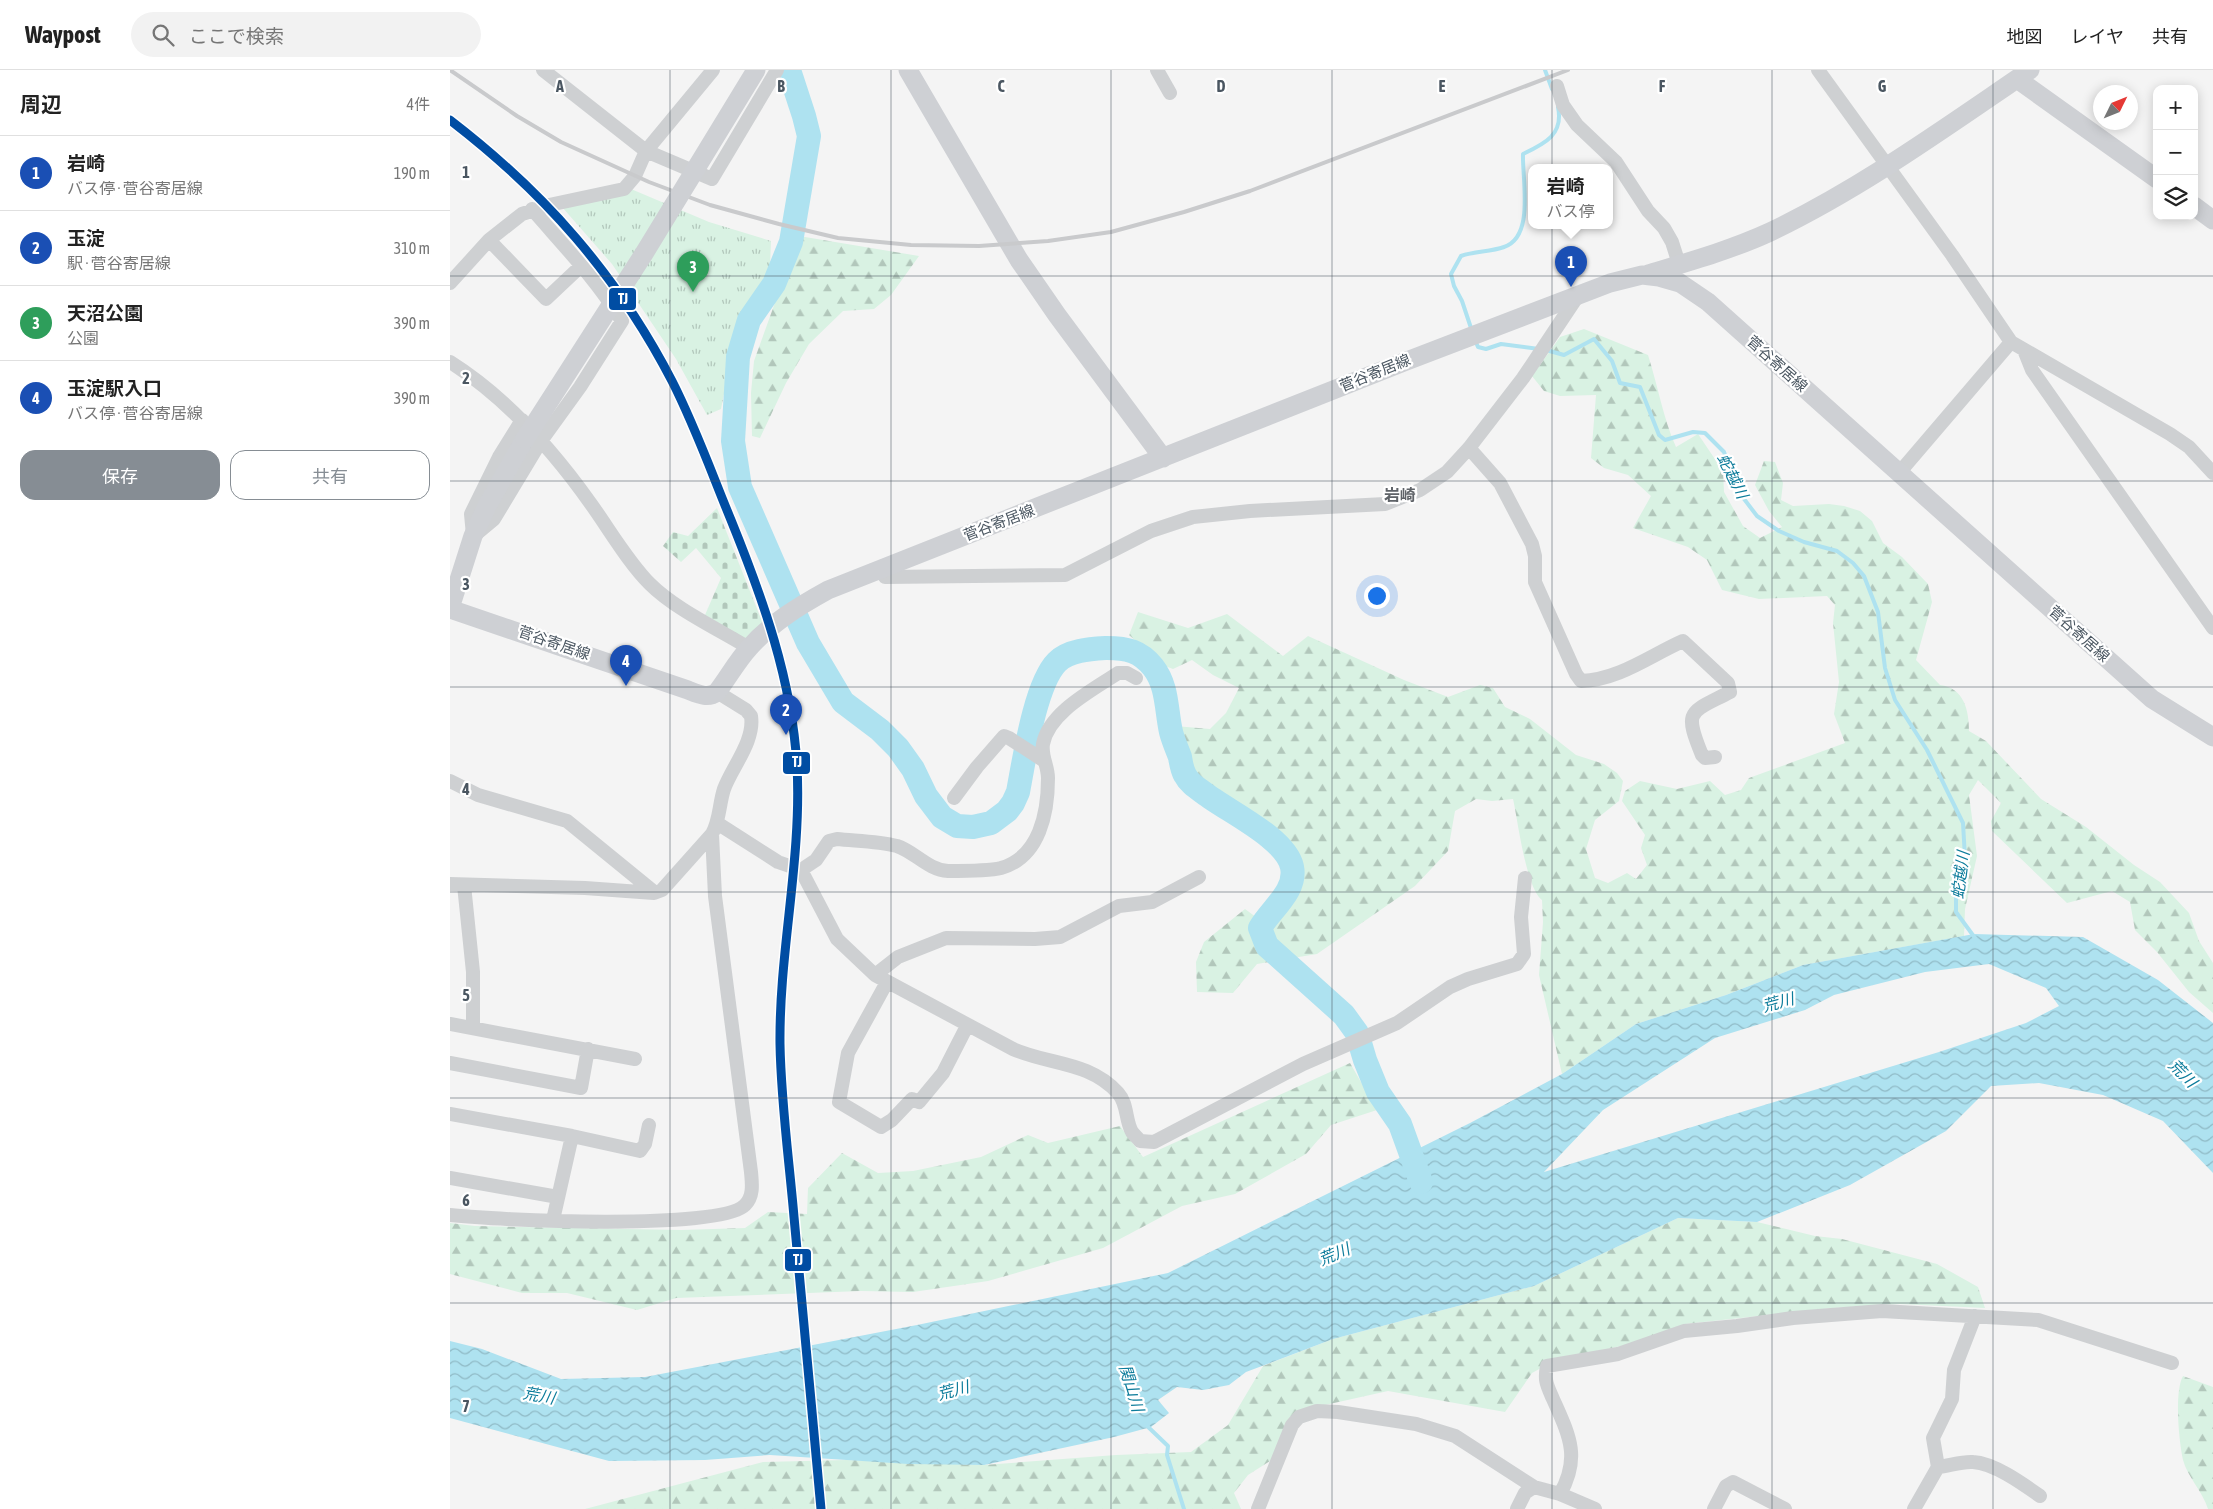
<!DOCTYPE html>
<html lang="ja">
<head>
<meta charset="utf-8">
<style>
	:root { --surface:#fff; --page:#f2f2f2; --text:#222; --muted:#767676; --line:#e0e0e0; --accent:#868d94 }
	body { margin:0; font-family:"Asap Condensed","Noto Sans JP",sans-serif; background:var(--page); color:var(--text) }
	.controls { position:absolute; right:15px; top:15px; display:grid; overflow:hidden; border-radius:10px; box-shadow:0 2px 12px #0003 }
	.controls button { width:45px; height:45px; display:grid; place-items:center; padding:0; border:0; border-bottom:1px solid var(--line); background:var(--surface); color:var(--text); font:25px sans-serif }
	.compass { position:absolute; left:1643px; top:15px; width:45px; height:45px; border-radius:50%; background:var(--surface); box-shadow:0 2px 12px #0003; rotate:47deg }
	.you { position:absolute; left:926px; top:525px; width:18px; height:18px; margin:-12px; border:4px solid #fff; border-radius:50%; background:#1a73e8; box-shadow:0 0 0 8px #1a73e833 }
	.badge { display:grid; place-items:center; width:32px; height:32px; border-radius:50%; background:var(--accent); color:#fff; font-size:16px; font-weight:700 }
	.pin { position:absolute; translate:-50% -41px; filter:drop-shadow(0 1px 2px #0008) }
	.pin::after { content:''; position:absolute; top:26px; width:18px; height:15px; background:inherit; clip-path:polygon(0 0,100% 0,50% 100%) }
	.popup { position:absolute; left:1078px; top:94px; width:85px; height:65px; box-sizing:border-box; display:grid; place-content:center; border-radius:10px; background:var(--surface); filter:drop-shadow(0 1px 4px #0005); font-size:16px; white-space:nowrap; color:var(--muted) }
	.popup b { font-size:19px; color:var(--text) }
	.popup::after { content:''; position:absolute; left:50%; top:100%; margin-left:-10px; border:10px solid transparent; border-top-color:var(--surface) }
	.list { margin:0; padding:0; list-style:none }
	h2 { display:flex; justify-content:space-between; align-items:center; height:65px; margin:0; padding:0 20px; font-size:21px }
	h2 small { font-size:16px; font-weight:400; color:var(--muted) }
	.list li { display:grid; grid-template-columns:32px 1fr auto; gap:15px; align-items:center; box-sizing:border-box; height:75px; padding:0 20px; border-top:1px solid var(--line) }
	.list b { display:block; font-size:19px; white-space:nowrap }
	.list p { margin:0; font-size:16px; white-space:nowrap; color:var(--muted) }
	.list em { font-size:16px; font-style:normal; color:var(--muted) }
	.actions { display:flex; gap:10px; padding:15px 20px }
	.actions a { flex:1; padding:11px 0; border:1px solid var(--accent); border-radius:15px; text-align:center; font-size:18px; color:var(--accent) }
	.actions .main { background:var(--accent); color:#fff }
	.icon { flex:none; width:28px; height:28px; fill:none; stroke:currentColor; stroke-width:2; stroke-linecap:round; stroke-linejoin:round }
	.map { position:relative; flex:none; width:1763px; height:1439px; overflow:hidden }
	header { display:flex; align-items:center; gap:30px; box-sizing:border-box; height:70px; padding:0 25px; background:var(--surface); border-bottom:1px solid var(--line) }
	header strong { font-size:24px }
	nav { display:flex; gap:28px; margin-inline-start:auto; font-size:18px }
	.search { width:350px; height:45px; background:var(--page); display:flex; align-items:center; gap:12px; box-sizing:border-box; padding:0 18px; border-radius:28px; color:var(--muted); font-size:19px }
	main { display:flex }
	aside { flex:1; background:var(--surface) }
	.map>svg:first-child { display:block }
	.grass { fill:url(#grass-tufts) }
	.forest { fill:url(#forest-firs) }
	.cemetery { fill:url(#cemetery-stones) }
	.water { fill:url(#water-waves); fill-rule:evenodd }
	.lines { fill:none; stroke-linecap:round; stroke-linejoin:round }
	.stream { stroke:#aee2f0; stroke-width:4 }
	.river { stroke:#aee2f0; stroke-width:24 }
	.street { stroke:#ced0d2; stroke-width:14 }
	.secondary { stroke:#ced0d4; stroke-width:19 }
	.rail { stroke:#c9cacc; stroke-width:4 }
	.secondary-bridge { stroke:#ced0d4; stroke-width:19 }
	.rail-1-casing { stroke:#fff; stroke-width:12 }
	.rail-1 { stroke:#004da3; stroke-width:9 }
	.grid { fill:none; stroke:#4a5661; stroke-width:1; stroke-opacity:0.55 }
	.labels { text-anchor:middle; stroke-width:4.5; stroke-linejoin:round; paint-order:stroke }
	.street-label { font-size:15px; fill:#4a5661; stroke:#fff }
	.water-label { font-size:16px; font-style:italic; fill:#0c7c9b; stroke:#fff }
	.neighbourhood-label { font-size:16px; font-weight:bold; fill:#5f6368; stroke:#fff }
	.grid-label { font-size:16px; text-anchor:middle; font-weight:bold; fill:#4a5661; stroke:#fff; stroke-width:4.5; stroke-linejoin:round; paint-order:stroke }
	.line-badge { stroke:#fff; stroke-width:2 }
	.badge-label { font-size:14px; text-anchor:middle; font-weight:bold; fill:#fff }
</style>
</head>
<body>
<header>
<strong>Waypost</strong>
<div class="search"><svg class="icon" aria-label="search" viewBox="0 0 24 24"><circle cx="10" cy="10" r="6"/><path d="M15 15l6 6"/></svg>ここで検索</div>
<nav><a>地図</a><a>レイヤ</a><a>共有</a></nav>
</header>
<main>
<aside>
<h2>周辺<small>4件</small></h2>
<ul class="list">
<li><span class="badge" style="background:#1a4fb4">1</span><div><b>岩崎</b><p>バス停 · 菅谷寄居線</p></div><em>190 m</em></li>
<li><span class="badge" style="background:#1a4fb4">2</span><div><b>玉淀</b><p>駅 · 菅谷寄居線</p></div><em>310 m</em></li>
<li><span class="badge" style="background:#2e9e5b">3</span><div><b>天沼公園</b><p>公園</p></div><em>390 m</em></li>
<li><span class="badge" style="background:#1a4fb4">4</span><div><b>玉淀駅入口</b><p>バス停 · 菅谷寄居線</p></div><em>390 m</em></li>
</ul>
<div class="actions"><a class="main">保存</a><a>共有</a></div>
</aside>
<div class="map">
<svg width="1763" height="1439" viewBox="0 0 1763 1439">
	<defs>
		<pattern id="grass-tufts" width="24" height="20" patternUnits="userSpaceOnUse" patternTransform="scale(1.25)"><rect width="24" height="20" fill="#d9f2e3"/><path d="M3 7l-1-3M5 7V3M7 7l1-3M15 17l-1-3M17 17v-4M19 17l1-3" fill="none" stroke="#b2c7bb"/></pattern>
		<pattern id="forest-firs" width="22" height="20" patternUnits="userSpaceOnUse" patternTransform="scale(1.25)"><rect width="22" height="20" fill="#d9f2e3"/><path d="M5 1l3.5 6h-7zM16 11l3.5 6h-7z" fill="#b2c7bb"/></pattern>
		<pattern id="cemetery-stones" width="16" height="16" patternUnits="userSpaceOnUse" patternTransform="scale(1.25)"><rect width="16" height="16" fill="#d9f2e3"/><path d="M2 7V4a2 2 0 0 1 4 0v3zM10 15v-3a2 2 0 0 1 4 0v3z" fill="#b2c7bb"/></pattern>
		<pattern id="water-waves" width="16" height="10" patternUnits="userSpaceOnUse" patternTransform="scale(1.25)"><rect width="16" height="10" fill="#aee2f0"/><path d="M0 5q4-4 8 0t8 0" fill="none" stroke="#90bac6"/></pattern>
	</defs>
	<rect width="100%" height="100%" fill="#f4f4f4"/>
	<!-- grass -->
	<path class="grass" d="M181,119l78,33 62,19 -1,27 -31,49 -18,92 -14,6 -31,-56 -64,-95 -50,-57z"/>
	<!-- forest -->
	<path class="forest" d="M349,166l120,20 -28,39 -17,14 -31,2 -34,33 -23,39 -26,55 -8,-2 -1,-43 3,-32z
		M1134,259l64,26c10,31 15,63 28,92l22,-13 25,37 1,21 19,34 17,12 22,-11 -13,-16 -14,-26 9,-24 11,1 8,21 -2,17 12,6 36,-2 15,2 16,5 12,10 11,22 19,14 26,27 4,18 -16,58 24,25c24,3 29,25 29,46l17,10 55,58 45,28 48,38 26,17 29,31 10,28 14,22v50l-24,-21 -32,-40 -22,-22 -5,-28 -18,-11 -45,12 -75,-72 -1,-10 10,-18 -23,-23 -9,15 8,61 -12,53 -1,27 -161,29 -77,30 -90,29 -74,50 -23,-99 4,-53 -1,-22c-16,-12 -24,-79 -29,-101l-21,2 -16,-2 -21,12 -7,40 -33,35 -98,68 -60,10 -24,29 -36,-1 -1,-30 8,-20 41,-33 15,11c7,-4 17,-9 23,-15 12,-12 20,-31 11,-46 -5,-9 -11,-14 -14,-24 -23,-15 -80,-43 -93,-64 -7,-13 -9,-30 -12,-45l35,3 16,-16 13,-25 -26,-13 -21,-15 -19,9 -8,-3 -36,-31 9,-23 50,16 39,-14 56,42 25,-20 96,44 44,17 32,-12 13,3 12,19 25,12 46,36 28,9 13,9 6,8 -4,20 -24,19 -9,29 9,29 13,5 19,-10 9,6 11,-14 -6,-17 4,-13 -23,-34 3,-10 15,-10 37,8 33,-8 15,14 16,-5 8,-12 96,-35 -11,-29 5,-32 -6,-59 2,-18 -8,-9 -68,3 -37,-9 -15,-30 -19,-13 -55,-19 18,-32 -23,-21 -24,-7 -13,-10 5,-63 -36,1 -16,-5 -12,-15 28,-39z
		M900,993l27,47 -46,15 -25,29 -71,40 -53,12 -79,42 -115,33 -75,11 -52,-1 -185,7 -39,12 -70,-17h-45l-72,-19v-51l25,3 206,4 64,-2 23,-16 39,2 1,-26 34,-35 36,20 35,-2 68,-14 47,-22 20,8 72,-17 23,31z
		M1228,1148l79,4 58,14 27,3 95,25 41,23 7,21 -85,-4 -68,4 -147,16 -51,19 -39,9 -34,5 -29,16 -27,39 -117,-21 -81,18 -34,50 -25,16 -14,18 7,16h-656l178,-47 83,-2 138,5 132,-10 75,-3 37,-27 35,-59 70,-27 201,-53z
		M1733,1306l30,11v122h-5c-5,-17 -21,-33 -25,-49 -4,-18 -9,-68 0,-84z"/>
	<!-- cemetery -->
	<path class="cemetery" d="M267,438l46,116 -16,16 -42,-25 16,-37 -25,-30 -15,14 -18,-16 10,-14 15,4z"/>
	<!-- water -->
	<path class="water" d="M1524,864l109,3 75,43 55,43v150l-50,-52 -60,-26 -64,-12 -48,3 -45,45 -96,54 -93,37 -79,-4 -144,68 -201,53 -87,33 -17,13 -26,5 -26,-3 -19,13 11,13 -18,14 -37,10 -130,28 -76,-1 -138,-9 -65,5 -96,1 -159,-43v-77l32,8 79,30 84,-2 272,-52 251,-52 302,-150 92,-49 74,-50 90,-29 77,-30zM1539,894l57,24 13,18 -33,17 -87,29 -395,120 59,-62 112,-72 90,-28 29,-15 91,-23z"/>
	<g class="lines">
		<!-- stream -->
		<path class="stream" d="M1095,0l7,19
			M1022,261l-10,-30 -8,-15 -3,-12 10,-18c14,-5 29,-4 43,-9 31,-10 18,-68 19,-93 21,-10 41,-19 35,-47
			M1025,270l3,7 8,2 15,-5 38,5
			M1096,280l18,5 30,-16 18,22 8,22 20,4 19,48 6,5 28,-8 12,1 19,19 14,39 19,25 22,15 25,11 33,9 16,12 11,13 14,36 7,56 10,32 32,50 36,73 2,35 -9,38v16l19,26
			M695,1354l23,22 -1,9 17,54"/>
		<!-- river -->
		<path class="river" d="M339,0l15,46 5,20 -18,106 -17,42 -25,36 -11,37 -5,84 7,46 68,156 35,59 37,28 18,18 15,21 13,27 16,21 15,9 16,1 18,-4 16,-12 6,-8 5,-11c6,-31 17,-108 39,-130 12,-12 34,-13 50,-14 20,0 33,3 46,19 15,19 13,43 18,65 2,8 6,17 9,25 1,6 2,13 5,18 4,8 12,13 19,18 23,18 82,45 88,74 5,24 -21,42 -32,61l7,18 77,69 13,18 8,27 13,32 22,32 21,58"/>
		<!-- street -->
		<path class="street" d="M93,0l103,81 66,28 65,-109
			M707,0l13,23
			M1368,0l134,185 59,87 159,92 19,13 24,26
			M1107,16l6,19 14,20 39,37 32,49 16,17 8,14 7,22
			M39,170l57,59 35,-33
			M0,213l39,-43 33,-26 27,-9 75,-16 11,-13 11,-25 67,-81
			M1574,280l8,20 181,258
			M0,292c57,36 102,87 141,142 18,25 37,58 59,80 25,25 68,45 99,64
			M1019,378l31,35 32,61 3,12v26l41,92 5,7c38,-1 70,-26 102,-40l45,42 2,9c-40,21 -47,17 -28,63l3,3 10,-1
			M1449,403l112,-131
			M26,464l18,-15 47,-78 39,-54 42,-66c-25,-41 -59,-76 -90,-112
			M23,465l-2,-21 28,-57 23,-37
			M434,498l1,9 180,-2 86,-44 42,-14 57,-6 135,-7 35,-14 27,-18 22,-24 54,-70 56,-84
			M0,711l28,14 89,26 87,71
			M504,728l23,-31 27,-31 5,2 34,22
			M267,753l61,39 23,8 36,69 38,36 138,74c36,16 76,12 105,44 10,11 7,27 14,39 2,3 6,6 8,9l14,1 149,-78 94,-41 53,-36 18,-8 49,-15 7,-10 -3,-37 4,-39
			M351,800l15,-10 13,-19 8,-2c19,2 41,2 60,7 18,6 31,24 51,25 13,0 41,0 53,-3 39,-11 47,-56 47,-90 0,-12 -7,-22 -5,-34 6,-32 50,-54 75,-71h9l9,5
			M0,814l135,4 69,5 8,-3 50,-56c8,-14 7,-30 12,-45 8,-22 31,-48 27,-73l-5,-6 -29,-18
			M14,815l9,87v55
			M425,905l23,-18 48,-19 89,1 25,-2 59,-31 33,-4 47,-25
			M437,912l-39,71 -9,49 42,25 11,-7 20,-21 7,3 24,-29 24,-47
			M0,954l185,35
			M0,993l131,25 7,-39
			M0,1044l122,22 68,15 5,-7 4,-19
			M0,1108l108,19
			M0,1145c44,5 270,16 295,-10 9,-9 7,-22 6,-33l-36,-276 -3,-62
			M103,1150l19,-84
			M1488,1397c11,-1 24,-6 35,-5 21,1 50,22 67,34
			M1110,1424c21,-37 9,-59 -7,-95 -6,-14 -9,-18 -6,-33l71,-12 66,-23 53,-5 56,-8 89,-7 156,9 134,43
			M808,1439l34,-84 7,-8 18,-6 21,1 78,12 39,12 79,51
			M1067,1439l8,-16 9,-6 26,7 35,15
			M1264,1439l12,-23 7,-4 52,27
			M1464,1439l24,-42 -5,-29 19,-39 2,-29 21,-54"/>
		<!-- secondary -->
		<path class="secondary" d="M458,0l111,190 38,55 106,143
			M1567,9l140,100
			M1744,136l19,14
			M1198,204c40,-12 83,-24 122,-42 92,-44 176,-105 260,-162
			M0,538l23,-72 15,-32 37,-65
			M0,539l238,81c10,4 20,9 29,2 11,-14 20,-31 32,-44 22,-25 50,-42 79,-58l576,-228 206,-79 32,-8 17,2 21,6 28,19 444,397 61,38"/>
		<!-- rail -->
		<path class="rail" d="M0,0l67,46 44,26 88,40 61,23 69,19 59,14 73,7 68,1 69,-5 63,-9 73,-20 66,-21 318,-121"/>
		<!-- secondary-bridge -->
		<path class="secondary-bridge" d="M75,369l120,-187 111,-182"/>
		<defs>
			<path id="rail-1" d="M0,50c95,73 167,155 222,261 23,45 40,93 59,139 32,79 61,160 66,246 5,93 -18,185 -17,278 1,58 9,115 14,173 9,97 18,195 27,292"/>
		</defs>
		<!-- rail-1 casing -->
		<use href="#rail-1" class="rail-1-casing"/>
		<!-- rail-1 -->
		<use href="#rail-1" class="rail-1"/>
	</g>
	<!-- grid -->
	<path class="grid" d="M220,0v1439M441,0v1439M661,0v1439M882,0v1439M1102,0v1439M1322,0v1439M1543,0v1439M0,206h1763M0,411h1763M0,617h1763M0,822h1763M0,1028h1763M0,1233h1763"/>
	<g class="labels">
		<!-- street labels -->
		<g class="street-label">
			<text transform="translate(1327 294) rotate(42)" y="5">菅谷寄居線</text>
			<text transform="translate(925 303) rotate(-22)" y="5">菅谷寄居線</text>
			<text transform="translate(549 453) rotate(-21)" y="5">菅谷寄居線</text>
			<text transform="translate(1629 564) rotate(42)" y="5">菅谷寄居線</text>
			<text transform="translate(104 573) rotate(19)" y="5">菅谷寄居線</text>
		</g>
		<!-- water labels -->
		<g class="water-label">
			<text transform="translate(1283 406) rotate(63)" y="6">蛇越川</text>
			<text transform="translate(1510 805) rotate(-83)" y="6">蛇越川</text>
			<text transform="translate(1328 932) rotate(-15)" y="6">荒川</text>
			<text transform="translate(1733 1003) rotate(45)" y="6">荒川</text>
			<text transform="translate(884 1184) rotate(-23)" y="6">荒川</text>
			<text transform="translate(682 1318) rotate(73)" y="6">関山川</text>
			<text transform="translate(503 1320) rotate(-15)" y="6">荒川</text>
			<text transform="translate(89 1325) rotate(10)" y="6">荒川</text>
		</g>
		<!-- neighbourhood labels -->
		<g class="neighbourhood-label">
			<text x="950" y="431">岩崎</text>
		</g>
	</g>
	<g class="grid-label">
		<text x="110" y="22">A</text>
		<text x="331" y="22">B</text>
		<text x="551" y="22">C</text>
		<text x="771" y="22">D</text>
		<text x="992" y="22">E</text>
		<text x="1212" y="22">F</text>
		<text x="1432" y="22">G</text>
		<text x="16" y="108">1</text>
		<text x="16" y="314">2</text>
		<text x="16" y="520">3</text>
		<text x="16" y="725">4</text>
		<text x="16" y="931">5</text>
		<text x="16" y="1136">6</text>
		<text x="16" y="1342">7</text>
	</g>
	<g class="line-badge">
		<rect x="158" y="217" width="29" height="24" rx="5" fill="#004da3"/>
		<rect x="332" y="681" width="29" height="24" rx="5" fill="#004da3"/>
		<rect x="334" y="1178" width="28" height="24" rx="5" fill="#004da3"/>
	</g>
	<g class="badge-label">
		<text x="173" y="234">TJ</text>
		<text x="347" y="697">TJ</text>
		<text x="348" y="1195">TJ</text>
	</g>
</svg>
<div class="controls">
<button>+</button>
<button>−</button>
<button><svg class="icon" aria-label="layers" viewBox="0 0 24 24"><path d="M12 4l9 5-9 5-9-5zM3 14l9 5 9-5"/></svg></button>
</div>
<svg class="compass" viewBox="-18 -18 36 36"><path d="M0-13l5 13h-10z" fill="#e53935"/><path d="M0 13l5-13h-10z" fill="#767676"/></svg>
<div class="you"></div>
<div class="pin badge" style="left:1121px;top:217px;background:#1a4fb4">1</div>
<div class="popup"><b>岩崎</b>バス停</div>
<div class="pin badge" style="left:336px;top:665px;background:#1a4fb4">2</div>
<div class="pin badge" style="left:243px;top:222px;background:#2e9e5b">3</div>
<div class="pin badge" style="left:176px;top:616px;background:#1a4fb4">4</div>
</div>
</main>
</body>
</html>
